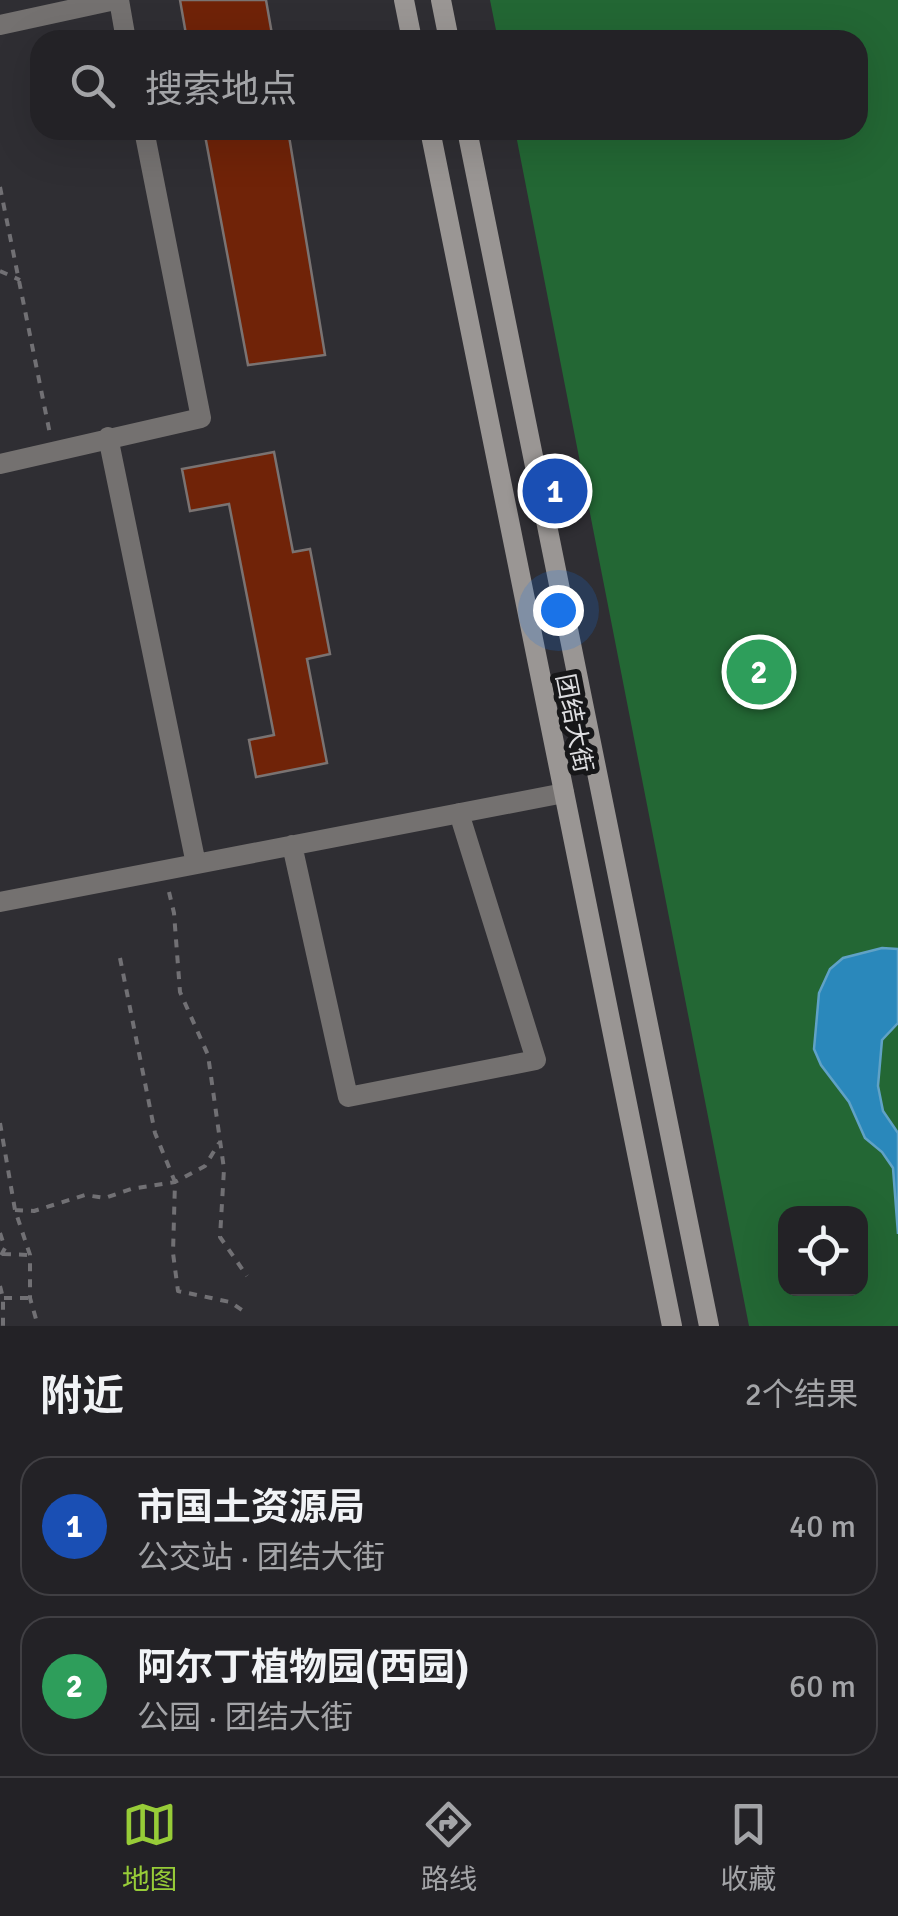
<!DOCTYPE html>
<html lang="zh">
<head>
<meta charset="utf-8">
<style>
	:root { --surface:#232226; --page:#2b2a2e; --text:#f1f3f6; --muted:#a3a4a7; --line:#403f43; --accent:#97cc38 }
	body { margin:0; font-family:Signika,"Noto Sans SC",sans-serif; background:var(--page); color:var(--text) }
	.controls { position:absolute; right:30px; bottom:30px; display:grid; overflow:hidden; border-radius:20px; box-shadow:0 10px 40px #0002 }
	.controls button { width:90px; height:90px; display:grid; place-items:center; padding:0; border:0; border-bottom:2px solid var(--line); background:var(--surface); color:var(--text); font:50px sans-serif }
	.you { position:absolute; left:558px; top:610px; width:35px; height:35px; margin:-25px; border:8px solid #fff; border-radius:50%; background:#1a73e8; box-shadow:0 0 0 15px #1a73e833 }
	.badge { display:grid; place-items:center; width:65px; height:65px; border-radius:50%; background:var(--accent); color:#fff; font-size:32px; font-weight:700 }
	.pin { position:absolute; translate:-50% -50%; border:5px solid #fff; box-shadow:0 2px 10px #0006 }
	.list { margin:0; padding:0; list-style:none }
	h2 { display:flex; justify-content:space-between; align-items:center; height:130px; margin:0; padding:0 40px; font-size:42px }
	h2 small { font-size:32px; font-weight:400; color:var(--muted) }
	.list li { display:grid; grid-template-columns:65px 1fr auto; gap:30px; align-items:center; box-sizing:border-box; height:140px; margin:0 20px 20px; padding:0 20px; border:2px solid var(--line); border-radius:30px }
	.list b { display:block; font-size:38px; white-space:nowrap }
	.list p { margin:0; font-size:32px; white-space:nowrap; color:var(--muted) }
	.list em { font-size:32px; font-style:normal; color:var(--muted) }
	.icon { flex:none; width:55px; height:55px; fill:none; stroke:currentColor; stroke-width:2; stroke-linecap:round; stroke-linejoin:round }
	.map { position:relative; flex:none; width:898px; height:1326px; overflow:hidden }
	.search { position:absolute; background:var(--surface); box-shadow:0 10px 40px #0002; left:30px; right:30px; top:30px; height:110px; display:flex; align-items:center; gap:25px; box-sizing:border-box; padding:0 35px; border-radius:30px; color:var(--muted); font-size:38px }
	.sheet { height:450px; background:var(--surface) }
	nav { display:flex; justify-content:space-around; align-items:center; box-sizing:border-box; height:140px; border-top:2px solid var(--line); background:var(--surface); font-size:28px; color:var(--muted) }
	nav a { display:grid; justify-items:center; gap:5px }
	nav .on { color:var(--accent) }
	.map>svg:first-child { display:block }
	.green { fill:#236734; fill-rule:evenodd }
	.water { fill:#2a88bb; stroke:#60a2c6; stroke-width:2.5 }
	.building { fill:#702308; stroke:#7a7372; stroke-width:2.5 }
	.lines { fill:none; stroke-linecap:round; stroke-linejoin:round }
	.path { stroke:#717074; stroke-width:4; stroke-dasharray:8 8; stroke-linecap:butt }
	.minor { stroke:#747170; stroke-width:20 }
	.secondary { stroke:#9a9694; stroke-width:20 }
	.labels { text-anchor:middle; stroke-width:10; stroke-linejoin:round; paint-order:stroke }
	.street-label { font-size:25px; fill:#dedee1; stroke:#171719 }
</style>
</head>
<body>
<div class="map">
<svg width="898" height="1326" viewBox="0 0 898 1326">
	<rect width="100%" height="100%" fill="#2f2e33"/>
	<!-- green -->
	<path class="green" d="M490,0h408v1326h-149l-234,-1196h343v-90h-360zM786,1214h74v74h-74z"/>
	<!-- water -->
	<path class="water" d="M882,948l16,1v74l-16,17 -4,46 5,25 15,22v101l-5,-66 -11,-16 -17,-14 -16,-36 -28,-37 -7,-16 5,-56 11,-24 13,-11z"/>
	<!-- building -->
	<path class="building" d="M180,0h86l7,40h-86z
		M204,130h84l37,225 -77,10z
		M274,452l19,100 17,-3 20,105 -23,5 20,104 -71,14 -7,-37 25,-5 -45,-231 -39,7 -8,-42z"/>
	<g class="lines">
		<!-- path -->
		<path class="path" d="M0,187l50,247
			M0,271l20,9
			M169,892l5,21 6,79 28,63 16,114 -4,68 27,39
			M120,958l35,175 20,49 -2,71 5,38 52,11 12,8
			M0,1123l15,87 15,45v43l8,28
			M15,1210l19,1 51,-16 20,3 26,-9 44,-7 30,-16 14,-23
			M0,1233l5,15 -5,9
			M3,1254l27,1
			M0,1286l3,12v28
			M4,1298h26"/>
		<!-- minor -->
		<path class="minor" d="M119,0l7,40
			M0,25l115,-25
			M108,437l88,427
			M0,464l201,-46 -57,-288
			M292,845l56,252 188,-37 -77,-247
			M0,902l564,-109"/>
		<!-- secondary -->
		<path class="secondary" d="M404,0l8,40
			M441,0l8,40
			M430,130l242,1196
			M467,130l242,1196"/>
	</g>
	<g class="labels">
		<!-- street labels -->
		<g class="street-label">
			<text transform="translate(575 723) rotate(79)" y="9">团结大街</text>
		</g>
	</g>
</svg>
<div class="controls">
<button><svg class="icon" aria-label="locate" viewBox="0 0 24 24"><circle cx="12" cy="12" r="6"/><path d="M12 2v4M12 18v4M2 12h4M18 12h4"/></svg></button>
</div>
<div class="you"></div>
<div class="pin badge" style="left:555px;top:491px;background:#1a4fb4">1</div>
<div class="pin badge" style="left:759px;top:672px;background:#2e9e5b">2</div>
<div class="search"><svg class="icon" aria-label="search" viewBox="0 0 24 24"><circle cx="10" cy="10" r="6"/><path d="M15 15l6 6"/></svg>搜索地点</div>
</div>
<section class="sheet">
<h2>附近<small>2个结果</small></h2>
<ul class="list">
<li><span class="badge" style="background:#1a4fb4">1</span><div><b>市国土资源局</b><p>公交站 · 团结大街</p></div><em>40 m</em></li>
<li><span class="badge" style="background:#2e9e5b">2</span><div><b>阿尔丁植物园(西园)</b><p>公园 · 团结大街</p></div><em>60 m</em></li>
</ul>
</section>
<nav>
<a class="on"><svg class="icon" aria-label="map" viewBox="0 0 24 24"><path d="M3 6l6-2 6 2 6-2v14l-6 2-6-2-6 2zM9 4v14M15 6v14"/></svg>地图</a>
<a><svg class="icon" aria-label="directions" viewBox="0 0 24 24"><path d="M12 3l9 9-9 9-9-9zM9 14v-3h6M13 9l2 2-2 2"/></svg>路线</a>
<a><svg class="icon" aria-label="saved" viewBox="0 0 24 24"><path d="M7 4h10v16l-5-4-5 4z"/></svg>收藏</a>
</nav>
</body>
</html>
